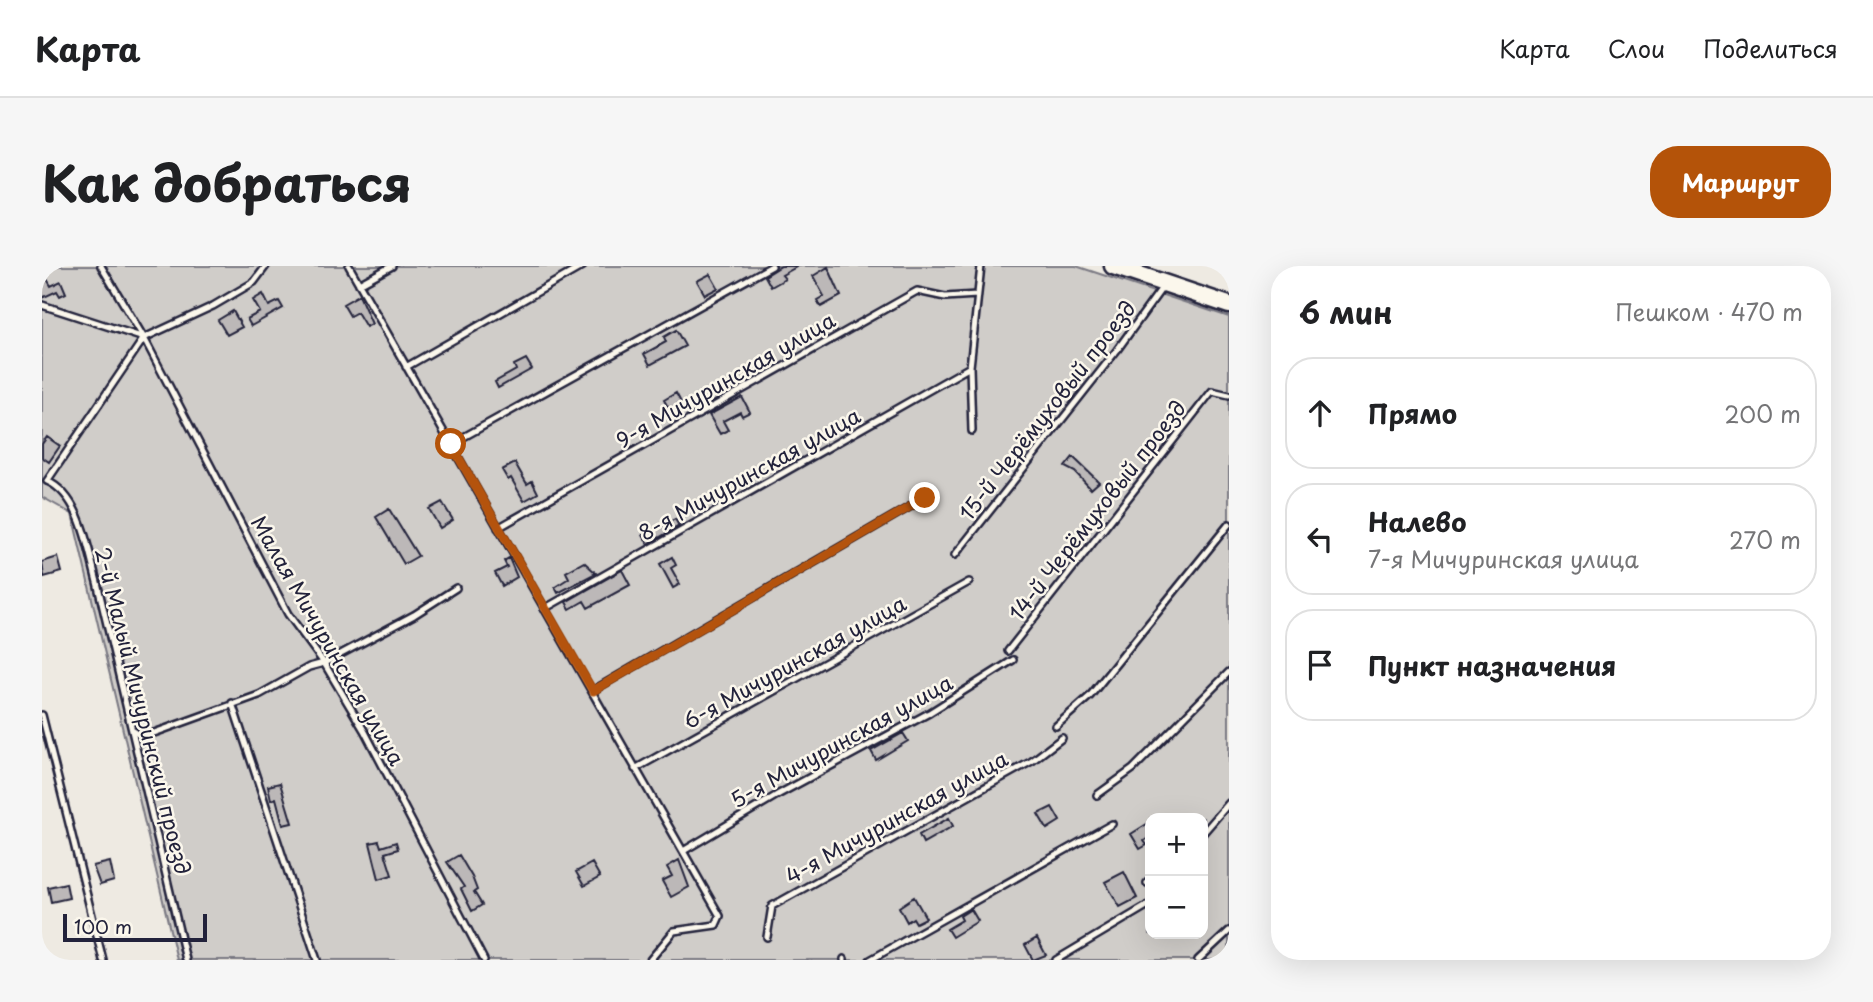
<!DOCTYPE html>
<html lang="ru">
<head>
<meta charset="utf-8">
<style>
	:root { --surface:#fff; --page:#f6f6f6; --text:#202124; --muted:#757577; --line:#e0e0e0; --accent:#b45309 }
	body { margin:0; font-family:"Playpen Sans",sans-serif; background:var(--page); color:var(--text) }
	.controls { position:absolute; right:21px; bottom:21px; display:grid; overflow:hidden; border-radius:14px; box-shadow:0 7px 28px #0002 }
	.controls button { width:63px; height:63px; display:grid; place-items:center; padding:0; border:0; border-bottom:2px solid var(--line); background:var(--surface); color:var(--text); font:35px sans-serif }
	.scale { position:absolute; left:21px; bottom:18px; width:144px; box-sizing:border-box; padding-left:7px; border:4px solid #22223b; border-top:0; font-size:19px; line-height:24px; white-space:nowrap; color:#22223b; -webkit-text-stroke:5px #fbf7ec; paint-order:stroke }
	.stop { position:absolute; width:21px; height:21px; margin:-16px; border:5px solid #b45309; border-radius:50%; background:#fff }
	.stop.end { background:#b45309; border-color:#fff; box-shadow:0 2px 7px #0008 }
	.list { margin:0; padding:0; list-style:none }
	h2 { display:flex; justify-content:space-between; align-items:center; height:91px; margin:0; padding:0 28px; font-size:30px }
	h2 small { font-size:23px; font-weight:400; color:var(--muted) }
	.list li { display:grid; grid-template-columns:46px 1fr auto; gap:21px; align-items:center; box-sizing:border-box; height:112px; margin:0 14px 14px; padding:0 14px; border:2px solid var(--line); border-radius:28px }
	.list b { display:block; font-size:26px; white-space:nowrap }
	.list p { margin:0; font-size:23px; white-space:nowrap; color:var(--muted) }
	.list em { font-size:23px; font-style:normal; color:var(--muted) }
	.icon { flex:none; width:38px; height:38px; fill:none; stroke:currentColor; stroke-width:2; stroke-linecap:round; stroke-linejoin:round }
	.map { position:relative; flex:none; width:1187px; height:694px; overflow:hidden; border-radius:28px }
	header { display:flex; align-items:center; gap:42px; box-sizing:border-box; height:98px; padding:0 35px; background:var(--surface); border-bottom:2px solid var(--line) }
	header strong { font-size:33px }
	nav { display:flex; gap:38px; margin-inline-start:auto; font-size:24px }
	.intro { display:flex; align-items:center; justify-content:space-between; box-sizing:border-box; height:168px; padding:0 42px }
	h1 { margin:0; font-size:49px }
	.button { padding:18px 32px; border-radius:28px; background:var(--accent); color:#fff; font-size:24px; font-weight:700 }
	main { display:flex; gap:42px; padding:0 42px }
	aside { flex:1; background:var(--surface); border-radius:28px; box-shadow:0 7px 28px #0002 }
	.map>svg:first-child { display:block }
	.green { fill:#d0cdc9; stroke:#797882; stroke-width:2; fill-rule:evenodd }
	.building { fill:#bcb8b8; stroke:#22223b; stroke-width:2 }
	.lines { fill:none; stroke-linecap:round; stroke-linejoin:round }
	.service-casing { stroke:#22223b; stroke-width:10 }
	.secondary-casing { stroke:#22223b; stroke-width:21 }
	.service { stroke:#fbf7ec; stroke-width:5 }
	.secondary { stroke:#fbf7ec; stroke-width:16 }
	.route { stroke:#b45309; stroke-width:9 }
	.labels { text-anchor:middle; stroke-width:5; stroke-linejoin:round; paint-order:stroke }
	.street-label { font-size:21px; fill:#22223b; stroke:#fbf7ec }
</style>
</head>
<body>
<header>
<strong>Карта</strong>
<nav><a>Карта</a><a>Слои</a><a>Поделиться</a></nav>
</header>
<div class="intro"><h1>Как добраться</h1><a class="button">Маршрут</a></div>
<main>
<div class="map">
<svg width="1187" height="694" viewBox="0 0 1187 694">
	<rect width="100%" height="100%" fill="#eeeae2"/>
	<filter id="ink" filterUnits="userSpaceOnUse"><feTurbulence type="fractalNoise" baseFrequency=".0143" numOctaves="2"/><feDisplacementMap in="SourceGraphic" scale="14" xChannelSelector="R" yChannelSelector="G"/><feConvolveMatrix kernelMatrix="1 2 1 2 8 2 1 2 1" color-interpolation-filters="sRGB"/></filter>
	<g filter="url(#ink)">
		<!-- green -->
		<path class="green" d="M0,0h1034l153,51v643h-1052l-105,-446 -30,-17zM1108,552h53v116h-53z"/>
		<!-- building -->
		<path class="building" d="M739,0h17l-16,9 3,4 -14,8 -6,-11z
			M786,1l13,29 -20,11 -4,-7 7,-4 -11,-20z
			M0,4l9,16 10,-5 5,12 -6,3 -3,-5 -15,7z
			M668,8l8,14 -13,7 -8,-14z
			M221,28l6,12 10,-5 4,7 -32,18 -4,-7 13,-7 -7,-12z
			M317,29l13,29 -6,3 -9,-15 -7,4 -7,-12z
			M191,45l9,16 -15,8 -9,-15z
			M634,64l9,16 -35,19 -6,-11 22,-12 -2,-5z
			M484,93l6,10 -34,19 -3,-6 21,-12 -2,-5z
			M634,127l9,17 -12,6 -9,-16z
			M700,131l8,15 -8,4 -2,-4 -17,9 5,9 -8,4 -11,-19z
			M5,171l13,9 -11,16 -7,-5v-13z
			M1031,191l26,25 -8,7 -16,-17 -10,-5z
			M473,197l12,21 5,-3 6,12 -14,8 -13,-23 -3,2 -6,-10z
			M400,236l11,18 -13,8 -11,-19z
			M347,243l29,47 -14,8 -28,-47z
			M633,253l4,7 -31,18 -5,-9z
			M16,291l4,15 -18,5 -2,-15z
			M630,291l4,8 -5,3 9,16 -7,4 -13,-24z
			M467,292l8,19 -15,9 -7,-13 12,-6 -3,-6z
			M542,296l12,11 -38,20 -3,-6 14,-9 -3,-6z
			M580,304l8,15 -42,23 -4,-7 -14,8 -4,-7z
			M861,467l5,8 -32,19 -5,-9z
			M238,517l12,40 -9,2 -7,-27 -5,2 -3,-14z
			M1010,541l8,14 -13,8 -9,-15z
			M907,552l4,8 -30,17 -4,-8z
			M1108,556v15l-6,4 3,4 -7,4 -9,-15z
			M337,575l2,6 15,-5 2,7 -13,4 7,22 -13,4 -9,-36z
			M417,589l13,22 5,13 -3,2 8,13 -10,6 -11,-22 3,-2 -17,-25z
			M637,594l10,27 -18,10 -9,-16 10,-5 -5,-9z
			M68,596l4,19 -14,4 -7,-19z
			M550,597l8,14 -16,9 -8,-14z
			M1082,606l13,26 -17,9 -15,-25z
			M24,617l3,15 -18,4 -3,-15z
			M872,631l12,21 -10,5 -3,-5 -6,4 -8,-15z
			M929,643l7,12 -26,16 -5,-8 15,-9 -2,-4z
			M995,672l9,17 -13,5 -8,-15z"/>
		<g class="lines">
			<defs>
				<path id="service" d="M59,0l43,72 144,276 36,49 41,69 119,228
					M307,0l371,650 -4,9 -42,6 -24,29
					M317,18l33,-18
					M0,39l102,33
					M364,101l177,-101
					M930,165l-2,-64 11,-101
					M409,178l321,-178
					M5,215c34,15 41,68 50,101l89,378
					M5,215l97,-143 69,-32 41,-24 12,-16
					M456,262l419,-237 28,6 32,-2
					M913,289l162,-205 47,-65
					M502,343l426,-242
					M966,385l204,-260 17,4
					M550,425l333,-193
					M190,437l85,257
					M0,449l61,245
					M1014,460l34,-30 139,-172
					M90,464l11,7 116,-42 50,-28 15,-4 90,-48 42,-27
					M593,503l334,-187
					M1055,529l36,-26 96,-97
					M1161,567l26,-30
					M643,584l94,-56 150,-81 84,-53
					M1105,617l3,-3
					M725,671l5,-31 260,-145 30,-23
					M802,693v1
					M828,694l242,-136
					M1014,694l94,-56
					M1156,694l31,-29"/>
				<path id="secondary" d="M1071,0l116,39"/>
			</defs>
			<!-- service casing -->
			<use href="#service" class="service-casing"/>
			<!-- secondary casing -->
			<use href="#secondary" class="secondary-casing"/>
			<!-- service -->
			<use href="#service" class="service"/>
			<!-- secondary -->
			<use href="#secondary" class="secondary"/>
		</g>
	</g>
	<g class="lines" filter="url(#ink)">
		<!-- route -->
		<path class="route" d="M409,178l142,247 332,-193"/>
	</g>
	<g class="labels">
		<!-- street labels -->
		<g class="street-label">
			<text transform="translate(684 115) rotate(-30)" y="7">9-я Мичуринская улица</text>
			<text transform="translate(1006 145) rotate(-52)" y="7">15-й Черёмуховый проезд</text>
			<text transform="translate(708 209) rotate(-29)" y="7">8-я Мичуринская улица</text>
			<text transform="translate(1056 245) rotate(-52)" y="7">14-й Черёмуховый проезд</text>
			<text transform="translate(285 375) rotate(60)" y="7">Малая Мичуринская улица</text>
			<text transform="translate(753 397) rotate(-29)" y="7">6-я Мичуринская улица</text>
			<text transform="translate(100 445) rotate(76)" y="7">2-й Малый Мичуринский проезд</text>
			<text transform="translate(800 476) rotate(-29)" y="7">5-я Мичуринская улица</text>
			<text transform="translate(855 552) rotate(-29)" y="7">4-я Мичуринская улица</text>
		</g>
	</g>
</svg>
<div class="controls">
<button>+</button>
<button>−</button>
</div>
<div class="scale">100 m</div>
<div class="stop" style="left:409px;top:178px"></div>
<div class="stop end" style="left:883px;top:232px"></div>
</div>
<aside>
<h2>6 мин<small>Пешком · 470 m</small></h2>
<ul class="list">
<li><svg class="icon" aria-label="ahead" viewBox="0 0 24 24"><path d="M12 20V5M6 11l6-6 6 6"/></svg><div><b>Прямо</b></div><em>200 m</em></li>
<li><svg class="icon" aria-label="left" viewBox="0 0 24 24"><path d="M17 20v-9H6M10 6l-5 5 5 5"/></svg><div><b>Налево</b><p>7-я Мичуринская улица</p></div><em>270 m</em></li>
<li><svg class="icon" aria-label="arrive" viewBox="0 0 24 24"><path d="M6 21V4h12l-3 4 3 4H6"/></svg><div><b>Пункт назначения</b></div></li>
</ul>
</aside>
</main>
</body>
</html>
